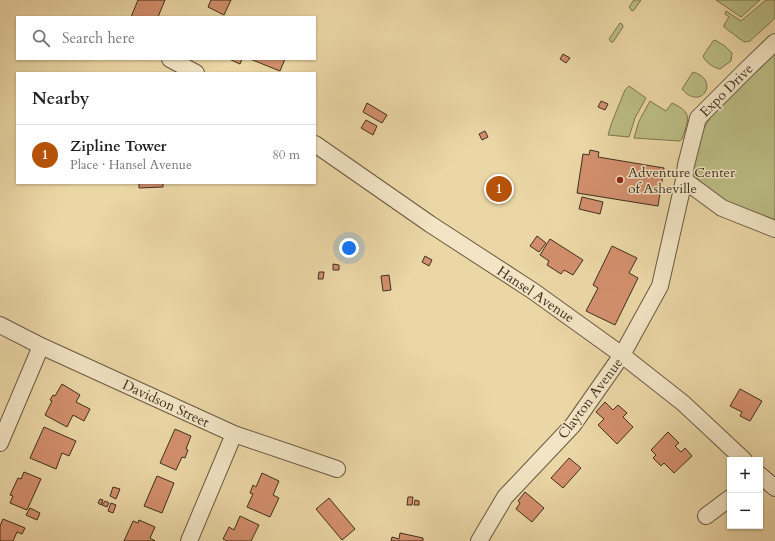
<!DOCTYPE html>
<html lang="en">
<head>
<meta charset="utf-8">
<style>
	:root { --surface:#fff; --page:#f2f2f2; --text:#222; --muted:#767676; --line:#e0e0e0; --accent:#b45309 }
	body { margin:0; font-family:Cardo,serif; background:var(--page); color:var(--text) }
	.controls { position:absolute; right:12px; bottom:12px; display:grid; overflow:hidden; border-radius:0px; box-shadow:0 1px 3px #0004 }
	.controls button { width:36px; height:36px; display:grid; place-items:center; padding:0; border:0; border-bottom:1px solid var(--line); background:var(--surface); color:var(--text); font:20px sans-serif }
	.you { position:absolute; left:349px; top:248px; width:14px; height:14px; margin:-10px; border:3px solid #fff; border-radius:50%; background:#1a73e8; box-shadow:0 0 0 6px #1a73e833 }
	.badge { display:grid; place-items:center; width:26px; height:26px; border-radius:50%; background:var(--accent); color:#fff; font-size:13px; font-weight:700 }
	.pin { position:absolute; translate:-50% -50%; border:2px solid #fff; box-shadow:0 1px 4px #0006 }
	.list { margin:0; padding:0; list-style:none }
	h2 { display:flex; justify-content:space-between; align-items:center; height:52px; margin:0; padding:0 16px; font-size:17px }
	h2 small { font-size:13px; font-weight:400; color:var(--muted) }
	.list li { display:grid; grid-template-columns:26px 1fr auto; gap:12px; align-items:center; box-sizing:border-box; height:60px; padding:0 16px; border-top:1px solid var(--line) }
	.list b { display:block; font-size:15px; white-space:nowrap }
	.list p { margin:0; font-size:13px; white-space:nowrap; color:var(--muted) }
	.list em { font-size:13px; font-style:normal; color:var(--muted) }
	.icon { flex:none; width:22px; height:22px; fill:none; stroke:currentColor; stroke-width:2; stroke-linecap:round; stroke-linejoin:round }
	.map { position:relative; flex:none; width:775px; height:541px; overflow:hidden }
	.search { position:absolute; background:var(--surface); box-shadow:0 1px 3px #0004; left:16px; top:16px; width:300px; height:44px; display:flex; align-items:center; gap:10px; box-sizing:border-box; padding:0 14px; border-radius:0px; color:var(--muted); font-size:15px }
	.panel { position:absolute; background:var(--surface); box-shadow:0 1px 3px #0004; left:16px; top:72px; width:300px; height:112px; border-radius:0px }
	.map>svg:first-child { display:block }
	.green { fill:#bbbd84; stroke:#7c7652 }
	.building { fill:#d38f6d; stroke:#3e2f1f }
	.lines { fill:none; stroke-linecap:round; stroke-linejoin:round }
	.minor-casing { stroke:#695940; stroke-width:18 }
	.minor { stroke:#f2e4c4; stroke-width:16 }
	.poi-dot { fill:#8f2418; stroke:#f2e4c4; stroke-width:1.5 }
	.labels { text-anchor:middle; stroke-width:3; stroke-linejoin:round; paint-order:stroke }
	.street-label { font-size:14px; fill:#3e2f1f; stroke:#f2e4c4 }
	.poi-label { font-size:14px; fill:#3e2f1f; stroke:#f2e4c4; text-anchor:start }
</style>
</head>
<body>
<div class="map">
<svg width="775" height="541" viewBox="0 0 775 541">
	<rect width="100%" height="100%" fill="#ebd6a5"/>
	<filter id="stains"><feTurbulence type="fractalNoise" baseFrequency=".005" numOctaves="4"/><feColorMatrix values="0 0 0 0 .2 0 0 0 0 .09 0 0 0 0 .02 0 0 0 .5 -.17"/></filter>
	<radialGradient id="worn" r=".72"><stop offset=".6" stop-color="#630" stop-opacity="0"/><stop offset="1" stop-color="#630" stop-opacity=".3"/></radialGradient>
	<!-- green -->
	<path class="green" d="M634,0h7l-7,10 -2,1 -3,-4z
		M716,0h44l-19,17z
		M766,0h9v18l-25,23 -6,1 -20,-15v-2l5,-8 -4,-3 1,-3 15,10z
		M620,23l2,1 1,3 -10,15h-2l-2,-3z
		M715,40l10,6 7,7 -1,8 -11,8c-6,-1 -15,-7 -17,-13l10,-15z
		M775,50v175l-50,-22 -19,-14 -14,-17 9,-39 14,-23z
		M693,72c28,8 8,40 -11,17z
		M629,86l17,12 -11,20 -6,19 -21,-2 4,-13 13,-32z
		M650,101l16,10 6,-8c22,10 16,17 10,36l-2,2 -46,-3 5,-17z"/>
	<!-- building -->
	<path class="building" d="M138,0h27l-7,17h-27z
		M211,0h20l-7,15 -16,-8z
		M563,54l7,4 -4,5 -6,-4z
		M229,59h13l-2,5z
		M250,59h35l-5,12z
		M601,101l7,3 -3,6 -7,-3z
		M367,103l20,12 -5,8 -19,-11z
		M366,120l11,6 -4,9 -12,-7z
		M485,131l3,6 -6,3 -3,-6z
		M590,150l9,2 -1,5 66,11 -6,38 -81,-13 6,-39 6,1z
		M499,180l9,10 -10,8 -9,-10z
		M139,183h24v4l-24,1z
		M582,197l21,5 -3,12 -21,-5z
		M537,236l9,7 -7,9 -9,-6z
		M550,239l33,21 -10,15 -9,-5 -3,4 -14,-9 2,-4 -9,-6z
		M612,246l25,12 -8,15 9,5 -23,47 -29,-14 12,-23 -5,-3z
		M425,256l7,4 -3,6 -7,-4z
		M333,264l6,1v5h-6z
		M319,272h5l-1,7h-5z
		M389,275l2,15 -8,1 -2,-15z
		M62,384l18,11 -4,7 14,7 -6,12 -11,-6 -6,12 -22,-12 7,-14 -2,-1 3,-5 2,1z
		M740,389l22,12 -12,20 -10,-5 2,-4 -12,-6z
		M605,402l8,8 5,-5 9,8 -4,4 10,10 -16,17 -19,-19 6,-6 -8,-7z
		M44,427l32,14 -7,15 -7,-3 -6,16 -26,-11z
		M175,429l16,7 -5,13 2,1 -3,8 -3,-1 -6,13 -16,-7z
		M668,432l11,11 -4,3 6,6 4,-4 7,8 -18,17 -10,-10 -3,3 -8,-8 3,-3 -5,-5z
		M569,458l12,10 -18,20 -12,-10z
		M24,472l17,7 -14,31 -17,-7 3,-7 -3,-1 8,-17 3,1z
		M262,473l17,8 -6,14 6,3 -9,19 -23,-10 6,-13 -3,-1 3,-8 3,2z
		M157,476l17,7 -12,30 -18,-7z
		M113,487l7,2 -4,10 -6,-3z
		M525,492l19,16 -12,14 -16,-13 4,-6 -2,-2z
		M408,497h5l-1,8h-5z
		M329,498l26,31 -13,11 -26,-31z
		M100,499l3,1 -2,5 -3,-2z
		M415,500l4,1v4h-5z
		M105,501l4,2 -2,4 -5,-2z
		M111,503l5,2 -3,8 -5,-2z
		M30,508l10,5 -3,7 -11,-5z
		M240,516l19,9 -8,16h-24l-4,-2 6,-12 5,3z
		M3,519l22,9 -3,6 -5,-2 -4,9h-13v-15z
		M139,520l16,7 -5,11 5,3h-31l9,-20 5,2z
		M400,533l23,5v3h-32l1,-4 7,2z"/>
	<g class="lines">
		<defs>
			<path id="minor" d="M170,59l26,14
				M315,144l115,80 103,67 89,64 61,48 61,57
				M684,180l38,28 53,21
				M0,325l41,21 193,88 103,35
				M0,443l41,-97
				M760,475l15,13
				M706,516l24,-18
				M189,541l45,-107
				M479,541l26,-44 68,-72 49,-70 38,-69 24,-106 2,-15 12,-47 47,-47 30,-29"/>
		</defs>
		<!-- minor casing -->
		<use href="#minor" class="minor-casing"/>
		<!-- minor -->
		<use href="#minor" class="minor"/>
	</g>
	<!-- markers -->
	<circle class="poi-dot" cx="620" cy="180" r="4"/>
	<g class="labels">
		<!-- street labels -->
		<g class="street-label">
			<text transform="translate(726 90) rotate(-45)" y="5">Expo Drive</text>
			<text transform="translate(536 294) rotate(34)" y="5">Hansel Avenue</text>
			<text transform="translate(590 398) rotate(-53)" y="5">Clayton Avenue</text>
			<text transform="translate(166 403) rotate(25)" y="5">Davidson Street</text>
		</g>
		<!-- poi labels -->
		<g class="poi-label">
			<text x="628" y="177">Adventure Center<tspan x="628" dy="16">of Asheville</tspan></text>
		</g>
	</g>
	<rect width="100%" height="100%" filter="url(#stains)"/>
	<rect width="100%" height="100%" fill="url(#worn)"/>
</svg>
<div class="controls">
<button>+</button>
<button>−</button>
</div>
<div class="you"></div>
<div class="pin badge" style="left:499px;top:189px">1</div>
<div class="search"><svg class="icon" aria-label="search" viewBox="0 0 24 24"><circle cx="10" cy="10" r="6"/><path d="M15 15l6 6"/></svg>Search here</div>
<section class="panel">
<h2>Nearby<small></small></h2>
<ul class="list">
<li><span class="badge">1</span><div><b>Zipline Tower</b><p>Place · Hansel Avenue</p></div><em>80 m</em></li>
</ul>
</section>
</div>
</body>
</html>
